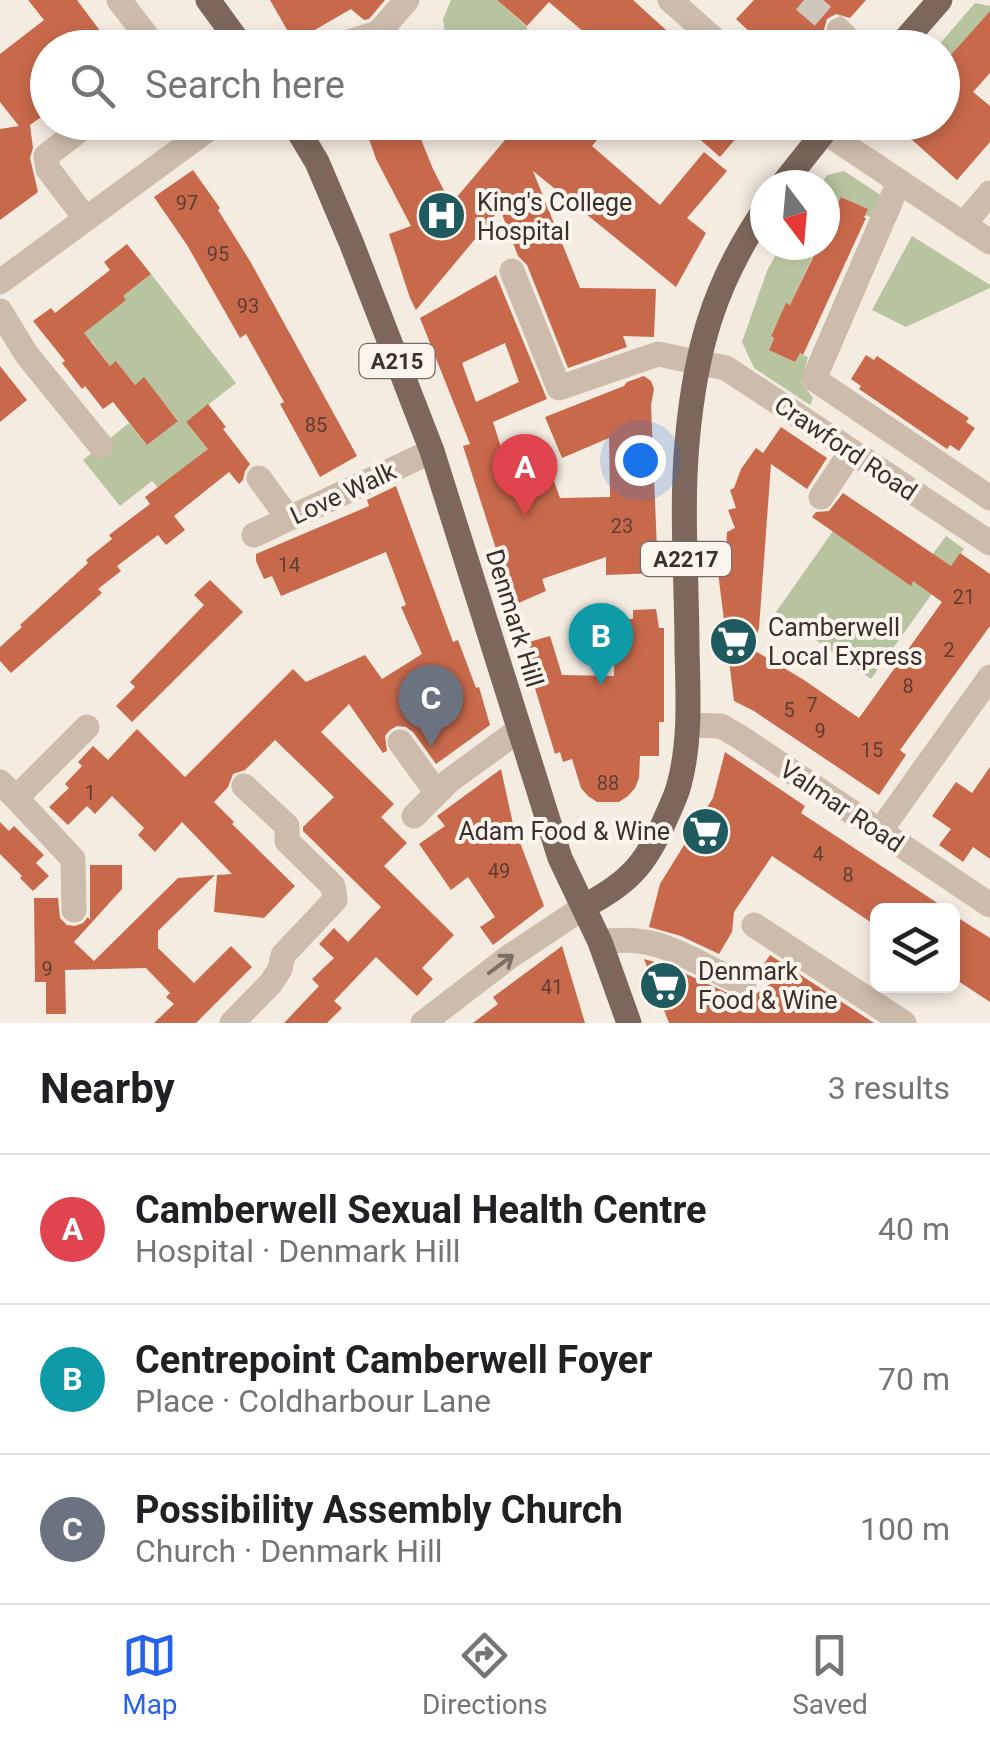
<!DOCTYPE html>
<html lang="en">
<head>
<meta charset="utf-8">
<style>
	:root { --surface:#fff; --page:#f6f6f6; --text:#202124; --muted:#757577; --line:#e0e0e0; --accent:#2563eb }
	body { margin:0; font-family:Roboto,sans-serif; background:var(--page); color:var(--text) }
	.controls { position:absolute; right:30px; bottom:30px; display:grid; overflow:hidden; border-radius:15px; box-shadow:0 5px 15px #0003 }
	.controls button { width:90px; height:90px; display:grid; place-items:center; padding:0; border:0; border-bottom:2px solid var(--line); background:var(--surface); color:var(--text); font:50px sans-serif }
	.compass { position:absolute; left:750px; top:170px; width:90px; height:90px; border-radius:50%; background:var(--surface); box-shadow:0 5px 15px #0003; rotate:164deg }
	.you { position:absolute; left:640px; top:460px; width:35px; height:35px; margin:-25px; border:8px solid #fff; border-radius:50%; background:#1a73e8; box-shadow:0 0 0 15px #1a73e833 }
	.badge { display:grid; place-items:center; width:65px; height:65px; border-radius:50%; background:var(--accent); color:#fff; font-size:32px; font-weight:700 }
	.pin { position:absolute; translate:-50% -82px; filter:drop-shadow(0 2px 5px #0008) }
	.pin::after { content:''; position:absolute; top:52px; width:35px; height:30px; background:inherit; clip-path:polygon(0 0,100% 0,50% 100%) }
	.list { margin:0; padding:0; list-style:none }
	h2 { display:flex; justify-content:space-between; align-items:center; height:130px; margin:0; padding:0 40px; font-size:42px }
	h2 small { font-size:32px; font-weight:400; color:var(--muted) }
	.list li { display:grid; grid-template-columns:65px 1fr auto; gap:30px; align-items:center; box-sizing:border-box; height:150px; padding:0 40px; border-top:2px solid var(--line) }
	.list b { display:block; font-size:38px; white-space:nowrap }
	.list p { margin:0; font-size:32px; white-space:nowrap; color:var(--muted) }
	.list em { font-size:32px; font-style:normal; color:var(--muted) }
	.icon { flex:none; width:55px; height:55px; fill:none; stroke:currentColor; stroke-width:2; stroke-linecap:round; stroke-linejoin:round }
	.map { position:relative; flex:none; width:990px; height:1023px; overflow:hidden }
	.search { position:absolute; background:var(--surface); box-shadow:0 5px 15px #0003; left:30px; right:30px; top:30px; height:110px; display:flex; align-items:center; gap:25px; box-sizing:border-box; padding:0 35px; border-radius:55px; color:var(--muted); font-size:38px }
	.sheet { height:580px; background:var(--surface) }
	nav { display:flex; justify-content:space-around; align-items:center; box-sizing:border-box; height:140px; border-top:2px solid var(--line); background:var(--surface); font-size:28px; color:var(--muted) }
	nav a { display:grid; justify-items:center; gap:5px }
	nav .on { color:var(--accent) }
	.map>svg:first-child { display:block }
	.green { fill:#b8c4a0 }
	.building { fill:#c8694b; fill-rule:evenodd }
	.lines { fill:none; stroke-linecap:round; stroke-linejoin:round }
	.minor-tunnel { stroke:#cfc6bd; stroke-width:25; stroke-dasharray:25 12; stroke-linecap:butt }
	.minor { stroke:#cdbbac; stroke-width:25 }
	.major { stroke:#7d675c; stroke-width:25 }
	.oneway { stroke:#7d6f65 }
	.labels { text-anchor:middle; stroke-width:8; stroke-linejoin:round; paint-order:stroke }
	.number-label { font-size:20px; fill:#5e3e33 }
	.shield { fill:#fbf5ee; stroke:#756b66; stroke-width:2.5 }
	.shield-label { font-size:22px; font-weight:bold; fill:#3b302b }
	.poi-label { font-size:25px; fill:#3b302b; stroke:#fbf5ee; text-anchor:start }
	.street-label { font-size:25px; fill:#3b302b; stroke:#fbf5ee }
</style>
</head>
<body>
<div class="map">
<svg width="990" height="1023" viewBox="0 0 990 1023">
	<rect width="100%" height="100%" fill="#f4ebe1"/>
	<!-- green -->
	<path class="green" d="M451,0h46l30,27 -2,8 12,11 -90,1 -4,-28z
		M975,3l15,3v5l-47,54 -1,-17h-6z
		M844,171l41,27 -10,21 -10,-4 2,-6 -25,-12 -7,13 -4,-2 -6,13v-36h-5l7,-10z
		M912,236l78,49v3l-84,39 -34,-17z
		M781,245h37l-28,60 -4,-1 -15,31 3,3 -5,11 26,13 4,-9 9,4 -7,25 12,16 -3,7 -56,-37 -12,-26 25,-71z
		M151,274l85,109 -50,39 18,22 2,-1 4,4 -51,42 -7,-8 -32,25 -37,-46 46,-37 18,22 31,-25 -34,-42 -9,7 -18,-23 -7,4 -19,-25 -16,-1 50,-40 -2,-4z
		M833,531l77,54 36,-49 18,13 -93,130 -95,-67z"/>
	<!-- building -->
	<path class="building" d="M28,0h49l36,48h-65v64l-18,13 3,23 -3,10 8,34 -38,28v-91l19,-3 -19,-24v-48l44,-34z
		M270,0h115l-16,19 -5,1 -13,-11 -57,33z
		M497,0h136l53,48h-84l-53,-46 -22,24z
		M754,0h112l-16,18 -14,-4 -9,5 -4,14 5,9 -4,6h-57l-31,-29z
		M990,11v62l-17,19 17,14v36l-33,38 -65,-58h50v-57z
		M378,122h36l19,47 18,35 69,-82h92l-20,24 68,59 44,-53 23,19 -40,47 19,15 -30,54 -143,-116 47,117 76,1 -2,48 -31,-1 4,11 -59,21 -41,-103 -9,-9 -18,-47 -84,101 -6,-12 -21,-64 22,-8 -35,-67 -11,-32z
		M707,122h43l-30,35 -24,-21z
		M193,170l27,38 -2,2 32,51 107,195 -37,21 -40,-73 4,-2 -38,-68 -6,4 -53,-93 -33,-48z
		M841,197l27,12 -4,9h2l-63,137 -3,-2 -5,9 -26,-12 5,-12 -3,-2 15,-33 4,2 29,-60h6v-24l6,-13 4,2z
		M127,244l24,30 -28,22 3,4 -42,33 26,33 6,-5 19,24 9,-8 34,44 -31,24 -34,-43 -10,7 -18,-23 -3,3 -20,-26 3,-2 -32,-40 18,-13 4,5 55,-43 -6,-8z
		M496,275l51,124 -54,23 23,72 38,-13 6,17 50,-1 -1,-59 -47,20 -17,-41 79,-31 3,-4 17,-6 7,5 3,8 -3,16 7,168 -52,2v-18l-64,22 4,12 -32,14 -51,-159 7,-2 -50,-126zM505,343l14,39 -43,20 -14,-39z
		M866,355l8,5 3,-4 92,62 -3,4 9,6 -16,23 -9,-6 -3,4 -88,-60 2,-3 -10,-7z
		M0,366l27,34 -27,22z
		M208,404l18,23 -3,2 27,35 -5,7 -2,9 -4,4 -10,-12 -55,44 11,14 -19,15 -8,-10 -41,31 4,5 -23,18 4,4 -91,80 -11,-12v-14l22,-20 -2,-2 68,-62 -2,-3 26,-21 -3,-4 41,-31 -5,-7 63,-48 -22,-27z
		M781,427l46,31 -20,31 -36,-25 -12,164 -7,21 52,31 55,38 83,-116 -29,-21 -2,5 -99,-69 4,-5 13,-1 14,-18 108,73 9,-13 30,21v52l-90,124 6,5 -27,40 -125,-84 -20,-10 -16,-129 7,-1 2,-39 8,-4 -7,-18 8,-2 -6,-18 4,-2 7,-19 15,-21 7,5z
		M396,486l57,156 5,-2 18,48 3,-1 11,38 -54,39 -23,-32 -7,-5 -9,-1 -7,4 -5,6 2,15 -4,2 -34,-49 -28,28 73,72 -13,13 26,26 -23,23 70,69 -32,33 11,11 -16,17 -41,-39 -42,44 8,7 -15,15h-43l35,-37 -7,-7 22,-21 -15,-14 15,-16 14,14 33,-35 -78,-76v-4l31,-30 -59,-57 -30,30 -12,4 -5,13 -14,15 20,20 -2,2 63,62 -31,32 -50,-6 3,-37 15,-1 -50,-52 -27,30 -17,-17 6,-7 -32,-32 -17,18 -8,-8 -19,19 -19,-18 20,-19 -4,-4 17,-18 -4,-4 15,-16 15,14 29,-31 48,48 108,-108 13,13 59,-27 17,24 40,-25 -21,-47 5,-2 -20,-53 -105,44 -9,-20 -8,3 -8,-18v-7l113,-48 -2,-6z
		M210,580l33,32 -111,110 -16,-16 19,-19 -5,-5 74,-77 -10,-10z
		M656,609l3,19h5v94h-5v34h-19l-1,22 -4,10 -7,8 -9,6h-22l-9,-6 -7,-8 -9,-29 -9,3 -3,-10 -5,2 -28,-92 4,-1 -2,-19 21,-6 12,39 52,1 1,-47 4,-1v-9h14v-9z
		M725,752l80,54 -4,7 147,97h-70v17l-106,-71 -38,56 -2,20 -13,22 -38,-18 -32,-9 11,-43 53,-86z
		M990,767v92l-17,-12 -10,15 -24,-17 12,-16 -19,-13 24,-34 16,11z
		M501,769l12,55 31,82 -51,39 -13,-18 15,-10 -27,-40 -17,13 -32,-46 26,-18 -8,-10z
		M0,822l9,9 5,-5 30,29 -8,8 13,13 -16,15 -13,-13 2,-2 -22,-22z
		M90,865h32v24l-48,53 20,19 84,-83 37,-3 -57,56v17l36,35 37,-37 21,21 -56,56h-42l20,-19 -8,-7 4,-4 -24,-25 -81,2 1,44h-20v-32h-11l-1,-84h24l2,20 7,7 8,1 8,-3 5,-6 2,3z
		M952,914l38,24v64l-38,-25z
		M562,946l23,77h-112l25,-19 -5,-7z
		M770,955l104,68h-205l-25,-64 25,7 76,35 31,-21 -16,-10z"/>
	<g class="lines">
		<!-- minor-tunnel -->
		<path class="minor-tunnel" d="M804,0l35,30"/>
		<!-- minor -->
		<path class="minor" d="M119,0l37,48
			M670,0l54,48
			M839,30l18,18
			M329,48l49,-15 29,-33
			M810,122l180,120
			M899,182l-85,197 176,119
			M86,219l-38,-50 -2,-13 44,-34
			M963,225l27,-32
			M512,271l47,117 99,-34 68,14 264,175
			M0,282l218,-160
			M0,311l27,44 74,91
			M259,478l30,41
			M821,497l30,-45
			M254,535l178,-84
			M688,725l33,1 19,11 250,168
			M400,742l37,51
			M0,782l16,16 71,-71
			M16,798l57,61 1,51
			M414,816l35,-35 70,-51
			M880,831l110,-154
			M754,925l150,98
			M600,942c64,-9 88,19 144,42
			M232,1023l39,-40 9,-14 3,-14 52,-55 -2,-14 -46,-45v-15l-43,-40
			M423,1023l86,-66 75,-50"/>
		<!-- major -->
		<path class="major" d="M208,0l35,48
			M898,48l42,-48
			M293,122l24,40 34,80 81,209 128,407 40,84 29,81
			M782,185l50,-63
			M584,907c18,-11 35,-20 49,-35 14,-14 24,-34 32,-52 5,-12 11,-23 14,-35 12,-44 9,-91 8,-136 0,-67 -6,-140 0,-206 8,-91 26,-158 78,-234"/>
	</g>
	<!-- one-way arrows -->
	<defs><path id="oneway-shaft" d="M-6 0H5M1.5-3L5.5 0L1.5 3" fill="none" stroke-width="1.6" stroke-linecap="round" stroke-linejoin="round" transform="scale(2.5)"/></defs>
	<use class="oneway" href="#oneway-shaft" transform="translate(501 964) rotate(-37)"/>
	<!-- icons -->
	<defs>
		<symbol id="hospital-disc" viewBox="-11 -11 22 22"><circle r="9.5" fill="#1f5a5e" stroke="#fbf5ee"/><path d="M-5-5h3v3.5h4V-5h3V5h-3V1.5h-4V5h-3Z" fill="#fff"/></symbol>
		<symbol id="supermarket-disc" viewBox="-11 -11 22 22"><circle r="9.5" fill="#1f5a5e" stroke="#fbf5ee"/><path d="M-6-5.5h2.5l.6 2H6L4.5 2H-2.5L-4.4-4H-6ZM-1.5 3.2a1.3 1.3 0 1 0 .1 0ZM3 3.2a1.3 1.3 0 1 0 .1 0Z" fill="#fff"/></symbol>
	</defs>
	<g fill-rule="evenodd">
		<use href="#hospital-disc" x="414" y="188" width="55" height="55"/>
		<use href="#supermarket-disc" x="706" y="614" width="55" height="55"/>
		<use href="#supermarket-disc" x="678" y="804" width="55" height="55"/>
		<use href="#supermarket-disc" x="636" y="958" width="55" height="55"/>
	</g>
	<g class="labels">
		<!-- number labels -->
		<g class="number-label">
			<text x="187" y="210">97</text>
			<text x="218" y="261">95</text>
			<text x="248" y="313">93</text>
			<text x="316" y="432">85</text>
			<text x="622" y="533">23</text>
			<text x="289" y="572">14</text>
			<text x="964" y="604">21</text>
			<text x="949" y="657">2</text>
			<text x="908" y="693">8</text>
			<text x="812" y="712">7</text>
			<text x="789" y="717">5</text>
			<text x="820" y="738">9</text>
			<text x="872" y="757">15</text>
			<text x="608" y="790">88</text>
			<text x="90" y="800">1</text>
			<text x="818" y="861">4</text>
			<text x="499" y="878">49</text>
			<text x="848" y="882">8</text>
			<text x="47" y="976">9</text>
			<text x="552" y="994">41</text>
		</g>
		<!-- shield labels -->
		<g class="shield">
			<rect x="359.5" y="344" width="75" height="34" rx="8"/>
			<rect x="641" y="542" width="90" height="34" rx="8"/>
		</g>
		<g class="shield-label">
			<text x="397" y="369">A215</text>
			<text x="686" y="567">A2217</text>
		</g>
		<!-- poi labels -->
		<g class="poi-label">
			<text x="477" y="211">King's College<tspan x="477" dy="29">Hospital</tspan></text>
			<text x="768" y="636">Camberwell<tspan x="768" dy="29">Local Express</tspan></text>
			<text x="670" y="840" text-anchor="end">Adam Food &amp; Wine</text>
			<text x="698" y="980">Denmark<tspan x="698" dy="29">Food &amp; Wine</tspan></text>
		</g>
		<!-- street labels -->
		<g class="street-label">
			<text transform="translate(846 448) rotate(34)" y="9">Crawford Road</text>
			<text transform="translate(343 493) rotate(-25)" y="9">Love Walk</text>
			<text transform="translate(515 618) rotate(73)" y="9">Denmark Hill</text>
			<text transform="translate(842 806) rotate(34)" y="9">Valmar Road</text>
		</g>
	</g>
</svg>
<div class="controls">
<button><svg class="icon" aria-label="layers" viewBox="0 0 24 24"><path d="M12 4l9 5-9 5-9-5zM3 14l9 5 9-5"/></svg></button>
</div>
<svg class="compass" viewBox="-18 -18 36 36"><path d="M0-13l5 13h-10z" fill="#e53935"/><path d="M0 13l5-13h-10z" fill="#757577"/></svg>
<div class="you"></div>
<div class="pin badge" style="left:525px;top:516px;background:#e0444e">A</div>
<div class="pin badge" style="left:601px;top:685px;background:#0f9aa8">B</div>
<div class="pin badge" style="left:431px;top:747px;background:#6b7280">C</div>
<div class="search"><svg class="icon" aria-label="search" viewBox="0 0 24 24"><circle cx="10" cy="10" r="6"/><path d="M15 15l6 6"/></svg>Search here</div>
</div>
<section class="sheet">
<h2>Nearby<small>3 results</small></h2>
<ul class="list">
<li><span class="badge" style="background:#e0444e">A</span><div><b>Camberwell Sexual Health Centre</b><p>Hospital · Denmark Hill</p></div><em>40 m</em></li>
<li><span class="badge" style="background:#0f9aa8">B</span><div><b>Centrepoint Camberwell Foyer</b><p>Place · Coldharbour Lane</p></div><em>70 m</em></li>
<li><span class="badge" style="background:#6b7280">C</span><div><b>Possibility Assembly Church</b><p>Church · Denmark Hill</p></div><em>100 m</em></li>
</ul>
</section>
<nav>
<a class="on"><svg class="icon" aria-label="map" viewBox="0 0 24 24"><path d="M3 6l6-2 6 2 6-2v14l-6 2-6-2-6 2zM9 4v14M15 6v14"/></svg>Map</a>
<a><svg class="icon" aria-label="directions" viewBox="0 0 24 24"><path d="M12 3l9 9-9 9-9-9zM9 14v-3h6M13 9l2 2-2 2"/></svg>Directions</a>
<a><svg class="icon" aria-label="saved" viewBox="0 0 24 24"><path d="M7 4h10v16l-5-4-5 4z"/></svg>Saved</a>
</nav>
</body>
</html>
